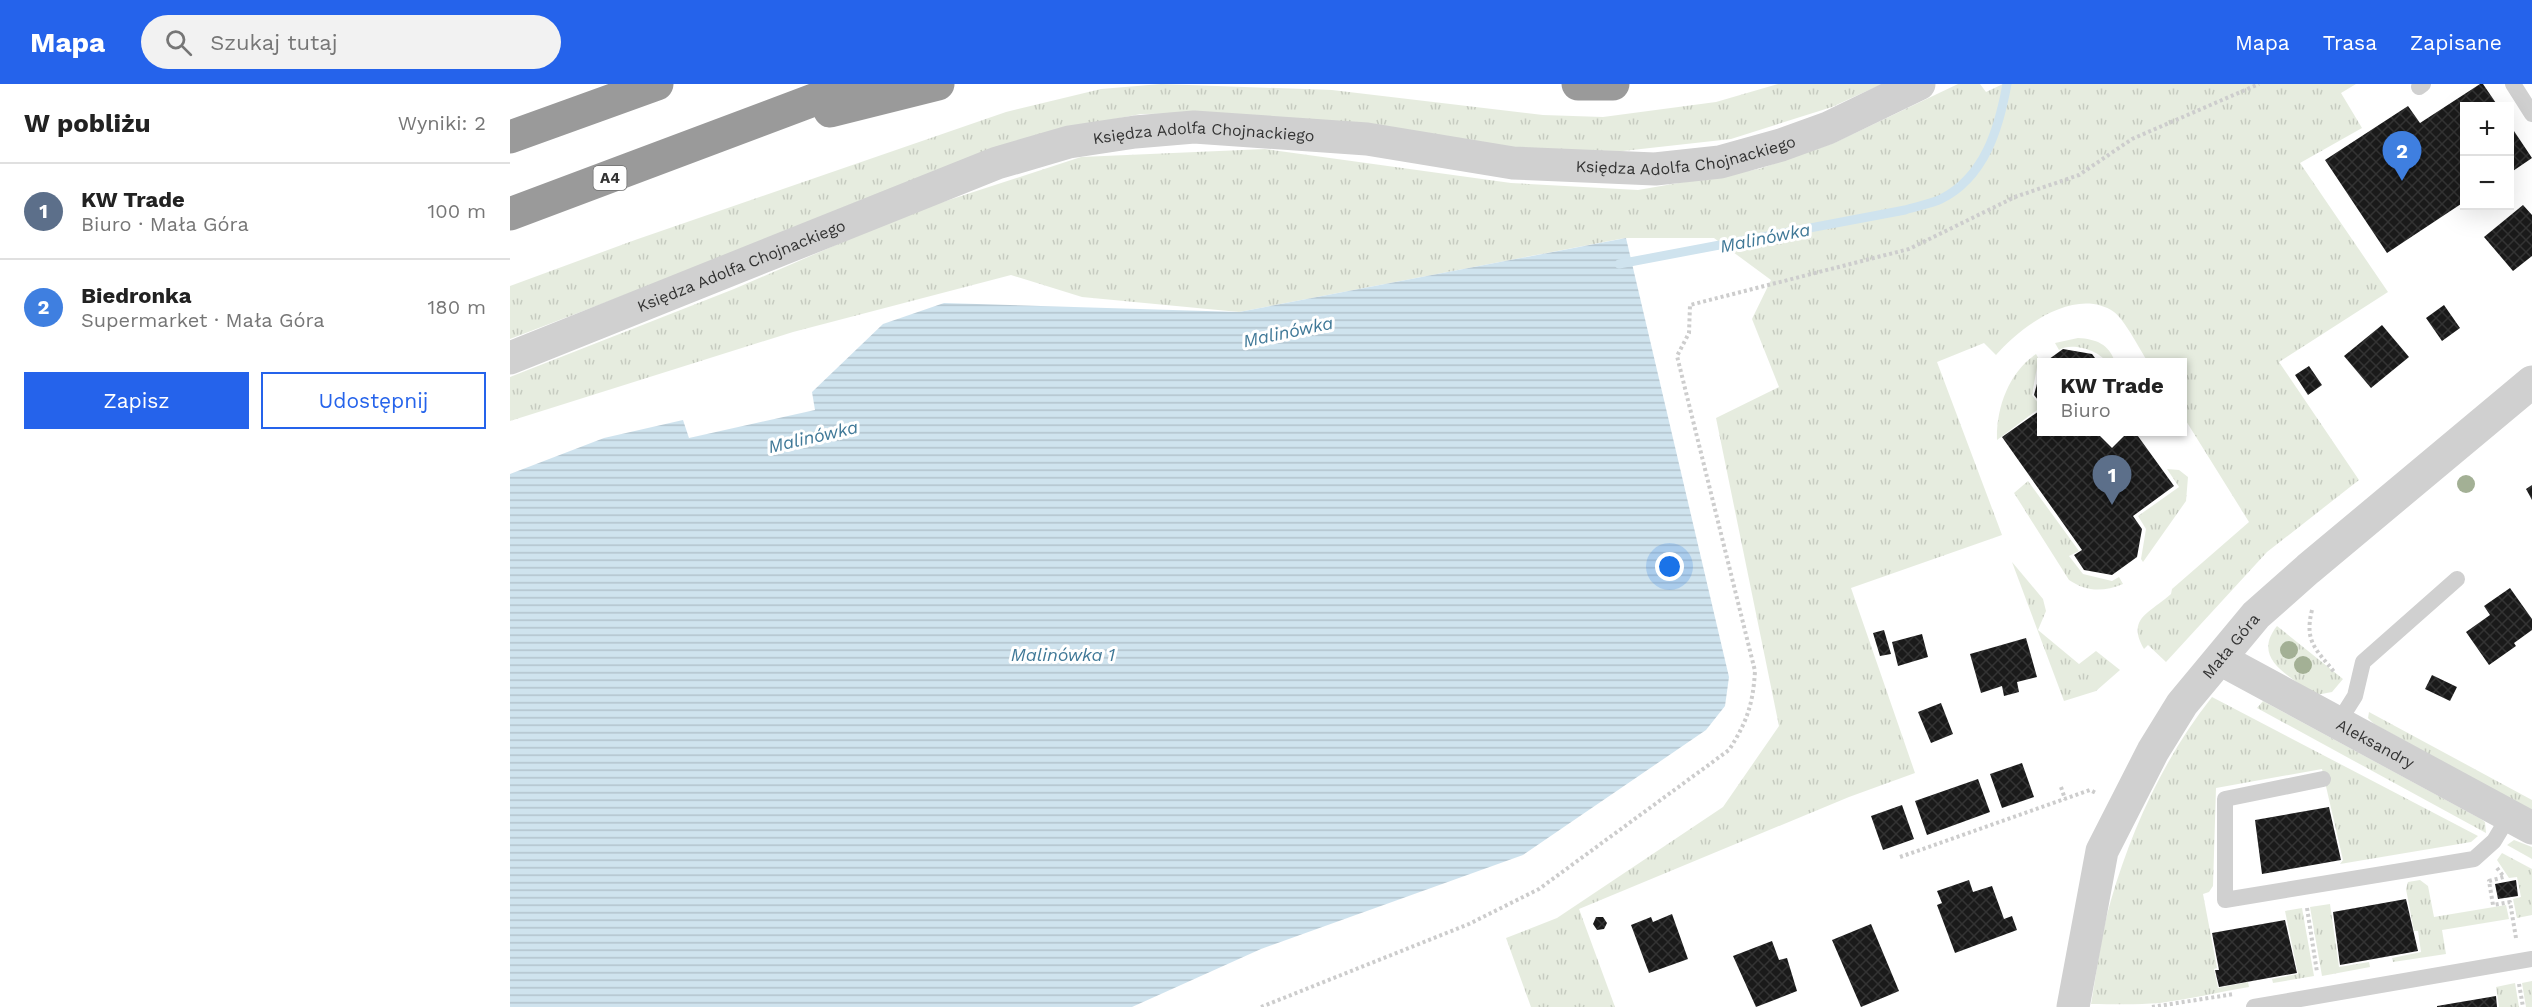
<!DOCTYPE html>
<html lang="pl">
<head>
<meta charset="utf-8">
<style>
	:root { --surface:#fff; --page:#f2f2f2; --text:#222; --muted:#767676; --line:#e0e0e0; --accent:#2563eb }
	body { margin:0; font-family:"Work Sans",sans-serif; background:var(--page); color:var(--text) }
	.controls { position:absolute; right:18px; top:18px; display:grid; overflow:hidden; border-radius:0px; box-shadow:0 6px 24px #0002 }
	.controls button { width:54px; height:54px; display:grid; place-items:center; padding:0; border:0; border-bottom:2px solid var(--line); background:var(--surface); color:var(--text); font:30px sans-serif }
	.you { position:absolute; left:1160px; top:483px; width:21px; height:21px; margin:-15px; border:4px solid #fff; border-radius:50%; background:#1a73e8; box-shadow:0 0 0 9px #1a73e833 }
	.badge { display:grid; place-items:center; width:39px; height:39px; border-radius:50%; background:var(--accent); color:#fff; font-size:20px; font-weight:700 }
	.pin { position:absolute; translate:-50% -50px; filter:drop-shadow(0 2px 3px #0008) }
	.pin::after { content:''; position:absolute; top:32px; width:21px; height:18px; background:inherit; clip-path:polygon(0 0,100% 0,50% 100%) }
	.popup { position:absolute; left:1527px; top:274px; width:150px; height:78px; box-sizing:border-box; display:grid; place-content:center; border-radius:0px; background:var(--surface); filter:drop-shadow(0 2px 4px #0005); font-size:20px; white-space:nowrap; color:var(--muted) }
	.popup b { font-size:22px; color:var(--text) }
	.popup::after { content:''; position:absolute; left:50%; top:100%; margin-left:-12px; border:12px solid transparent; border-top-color:var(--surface) }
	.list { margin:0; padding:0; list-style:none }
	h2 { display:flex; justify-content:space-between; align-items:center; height:78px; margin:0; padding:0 24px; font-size:26px }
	h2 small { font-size:20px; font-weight:400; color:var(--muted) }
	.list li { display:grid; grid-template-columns:39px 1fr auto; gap:18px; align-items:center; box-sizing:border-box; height:96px; padding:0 24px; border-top:2px solid var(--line) }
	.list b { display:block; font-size:22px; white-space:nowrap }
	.list p { margin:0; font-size:20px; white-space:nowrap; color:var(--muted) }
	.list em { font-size:20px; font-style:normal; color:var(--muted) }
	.actions { display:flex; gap:12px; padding:18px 24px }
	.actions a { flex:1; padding:14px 0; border:2px solid var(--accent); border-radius:0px; text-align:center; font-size:21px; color:var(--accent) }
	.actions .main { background:var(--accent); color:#fff }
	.icon { flex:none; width:33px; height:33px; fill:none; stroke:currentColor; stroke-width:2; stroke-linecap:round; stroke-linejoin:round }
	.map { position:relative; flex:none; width:2022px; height:923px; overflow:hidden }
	header { display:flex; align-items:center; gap:36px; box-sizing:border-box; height:84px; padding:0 30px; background:var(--accent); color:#fff }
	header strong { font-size:28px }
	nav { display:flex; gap:33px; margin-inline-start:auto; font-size:21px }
	.search { width:420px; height:54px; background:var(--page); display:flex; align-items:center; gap:15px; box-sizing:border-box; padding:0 21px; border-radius:33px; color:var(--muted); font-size:22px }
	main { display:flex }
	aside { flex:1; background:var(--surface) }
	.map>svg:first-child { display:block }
	.grass { fill:url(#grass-tufts) }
	.water { fill:url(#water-rules) }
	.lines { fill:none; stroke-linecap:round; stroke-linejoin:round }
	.stream { stroke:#cfe3ee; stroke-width:9 }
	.building { fill:url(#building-cross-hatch) }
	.path { stroke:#cdcdcd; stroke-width:4; stroke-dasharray:3 3; stroke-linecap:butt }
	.service { stroke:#d0d0d0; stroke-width:16 }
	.minor { stroke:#d0d0d0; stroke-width:33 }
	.tertiary { stroke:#d0d0d0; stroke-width:33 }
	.motorway { stroke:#9a9a9a; stroke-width:33 }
	.tree { fill:#a3b095 }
	.labels { text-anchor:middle; stroke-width:6; stroke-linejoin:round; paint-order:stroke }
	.shield { fill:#fff; stroke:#707070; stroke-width:1.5 }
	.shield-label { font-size:15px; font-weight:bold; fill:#333 }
	.street-label { font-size:16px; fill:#333; stroke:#fff }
	.water-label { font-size:18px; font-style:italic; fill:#3f7897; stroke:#fff }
</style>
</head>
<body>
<header>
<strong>Mapa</strong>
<div class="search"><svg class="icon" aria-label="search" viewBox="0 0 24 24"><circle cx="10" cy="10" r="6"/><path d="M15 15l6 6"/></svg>Szukaj tutaj</div>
<nav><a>Mapa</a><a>Trasa</a><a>Zapisane</a></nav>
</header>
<main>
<aside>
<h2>W pobliżu<small>Wyniki: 2</small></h2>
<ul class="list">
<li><span class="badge" style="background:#5c6f8a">1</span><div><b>KW Trade</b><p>Biuro · Mała Góra</p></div><em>100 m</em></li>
<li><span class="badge" style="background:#3f7fe0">2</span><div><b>Biedronka</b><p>Supermarket · Mała Góra</p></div><em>180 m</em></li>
</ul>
<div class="actions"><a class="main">Zapisz</a><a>Udostępnij</a></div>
</aside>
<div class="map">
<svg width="2022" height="923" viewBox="0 0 2022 923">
	<defs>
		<pattern id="grass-tufts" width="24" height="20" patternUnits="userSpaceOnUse" patternTransform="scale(1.5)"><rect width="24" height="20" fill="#e6ecdf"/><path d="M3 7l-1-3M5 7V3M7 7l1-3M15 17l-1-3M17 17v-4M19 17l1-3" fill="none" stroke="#c6cbc0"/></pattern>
		<pattern id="water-rules" width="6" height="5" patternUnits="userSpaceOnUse" patternTransform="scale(1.5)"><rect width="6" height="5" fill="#cfe3ee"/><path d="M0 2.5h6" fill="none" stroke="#b2c3cd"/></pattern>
		<pattern id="building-cross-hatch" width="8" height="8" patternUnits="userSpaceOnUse" patternTransform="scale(1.5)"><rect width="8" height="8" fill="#1a1a1a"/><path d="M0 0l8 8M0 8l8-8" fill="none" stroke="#333"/></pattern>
	</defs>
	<rect width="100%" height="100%" fill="#fff"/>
	<!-- grass -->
	<path class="grass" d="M651,0l171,6 211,25 60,2 113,-15 62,-18h104l-50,23 -101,32 -108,12 -105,-1 -293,-37 -84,1 -85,16 -546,209v-53l125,-46 371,-128 95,-23z
		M1448,0h22l6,8 17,-8h353l-15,9 21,35 -62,35 88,129 -109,70 80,118 -92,72 -101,110 -18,-17 -4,4c-18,-31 6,-36 27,-55l1,-5 77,-67 -66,-106 -1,-54h-34c-8,-12 -23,-42 -34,-50 -38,-26 -93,14 -118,43l-12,-12 -47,19 65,173 -151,53 64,185 -66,24 -270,112 36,98h-84l-25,-69 51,-20 166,-111 56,-81 -63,-308 63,-31 -27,-68 19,-39 -57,-42h-89l-386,74 -157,-15 -71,-22 -218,57 -283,89v-44l224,-88 178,-77 169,-55 184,-8 246,34 127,7 121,-21 75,-26z
		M1568,254c18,1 31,6 37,24h-9c-7,-12 -35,-20 -47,-12l-4,-7z
		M1526,270l5,9 -4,4 -5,28 9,12 -44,33c-1,-32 12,-68 39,-86z
		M1657,385l12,1 9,7 -2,24 -43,61 -2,-3 5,-30 -8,-13 41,-29z
		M1518,397l51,70 -10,5 14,18 29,7 7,-4 4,7c-20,8 -36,8 -54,-4l-55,-87z
		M1502,478l31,37 3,12 -8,19 41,34 17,-13 24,19 -24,21 -32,10z
		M1767,542l66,53 -11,13 -16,3c-24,-18 -66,-35 -39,-69z
		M1702,613l266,139 -7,6 -131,22 3,-4 -21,-91 -106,19 -3,98 -4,6 -6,2 14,74 -3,1 4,19 30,-6 1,5c-30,5 -59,12 -89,16 -23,2 -49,1 -69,1 6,-34 10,-70 20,-104 21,-72 54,-144 101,-203z
		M1753,617l218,118 4,3 1,11 -229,-125z
		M1859,628l163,88v11l-158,-87 -6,-6z
		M2004,756l18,7v12l-25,-14z
		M1992,769l30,16v46l-15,3 -4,-19 8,-2 -4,-20 -8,1 -12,-18z
		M1910,796l8,6 6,31 72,-12 3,14 -67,11 4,24 -53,8 -1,-4 29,-6 -3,-21h-4l-8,-42 2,-7z
		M1820,820l9,63 30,-5 1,5 -48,9 -12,-69z
		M1792,824l12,68 -41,7 -1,-4 26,-5 -13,-63z
		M2022,897v26h-6l-4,-24z
		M2005,899l4,24h-20l-3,-20z"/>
	<!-- water -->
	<path class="water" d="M1116,154l103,439 -4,29 -19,24 -183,125 -262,94 -129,58h-622v-533l94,-36 79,-18 6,18 126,-28 -3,-18 71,-68 61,-21 295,9z"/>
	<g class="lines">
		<!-- stream -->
		<path class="stream" d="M1109,180l286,-54c12,-4 26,-6 36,-11 44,-22 58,-71 66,-115"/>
	</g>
	<!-- building -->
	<path class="building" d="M1970,0h3l15,22h-34v96l-77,51 -62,-93 83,-54 12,17z
		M2000,41l22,33 -22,15z
		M2013,121l9,10v41l-19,15 -29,-34z
		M1934,221l16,23 -18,13 -16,-23z
		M1872,241l27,32 -38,31 -27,-32z
		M1553,265l29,5 6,8h-53z
		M1532,281v40l-8,-10z
		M1799,282l13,19 -14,10 -13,-20z
		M1532,325v23h93l39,54 -41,30 9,13 -5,28 -25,18 -28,-5 -10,-15 8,-5 -80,-113z
		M2022,401v15l-6,-11z
		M2000,504l22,31v11l-18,13 2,3 -27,19 -23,-33 24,-17 -6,-9z
		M1374,546l7,24 -11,2 -7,-23z
		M1412,550l6,23 -30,9 -6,-24z
		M1516,554l11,39 -20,5 2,10 -15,4 -2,-10 -21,7 -11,-39z
		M1922,591l25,12 -7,14 -25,-12z
		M1431,619l12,31 -22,9 -13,-31z
		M1512,679l12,34 -32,11 -12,-34z
		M1468,695l12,33 -63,23 -12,-34z
		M1392,721l12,34 -31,11 -12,-34z
		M1819,723l12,53 -79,14 -7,-54z
		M1459,796l4,12 19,-6 12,33 8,-3 5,14 -62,23 -18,-48 5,-2 -5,-12z
		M2006,796l2,16 -20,3 -3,-15z
		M1896,815l12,52 -78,14 -7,-53z
		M1162,830l16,45 -39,14 -18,-48 20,-8 2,5z
		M1086,833h7l4,6 -3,6 -7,1 -4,-6z
		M1775,836l12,53 -78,14 -4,-17h4l-7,-37z
		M1361,840l28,67 -38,16 -29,-67z
		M1262,857l7,19 8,-2 10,33 -41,16 -23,-51z
		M1986,912l1,11h-60v-1z"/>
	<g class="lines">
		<!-- path -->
		<path class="path" d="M1802,526c-8,32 4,39 23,63
			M1551,703l4,12
			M1390,773l190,-67 6,3
			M1987,784l7,9 -15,4 4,24 17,-3 6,36
			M1797,824l10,64
			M2009,900l4,23
			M751,923l208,-83 70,-35 190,-139c18,-28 24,-46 26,-79l-78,-315 12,-23 1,-28 219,-56 106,-52 64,-22 53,-36 127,-55
			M1642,923l82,-13"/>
		<!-- service -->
		<path class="service" d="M2003,0l19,30
			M1909,3l4,-3
			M1828,639l17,-27 8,-34 94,-83
			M1813,695l-98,20v101l249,-41 20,-18 15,-25
			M1744,923l278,-48"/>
		<!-- minor -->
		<g class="minor">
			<path id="s1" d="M0,274l487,-195 72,-21 66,-10 59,-5 173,12 146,24 142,6 65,-7 61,-17 47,-17 91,-44"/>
			<path id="s2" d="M1710,575l312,169"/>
		</g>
		<!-- tertiary -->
		<path class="tertiary" id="s3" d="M1563,923l29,-156 51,-100 29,-47 74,-89 52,-46 224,-187"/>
		<!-- motorway -->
		<path class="motorway" d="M1068,0h35
			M320,27l108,-27
			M0,53l147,-53
			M0,130l346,-130"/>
	</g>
	<!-- trees -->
	<g class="tree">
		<circle cx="1956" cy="400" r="9"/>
		<circle cx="1779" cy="566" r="9"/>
		<circle cx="1793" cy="581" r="9"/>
	</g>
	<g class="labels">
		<!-- shield labels -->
		<rect class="shield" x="83.5" y="82" width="33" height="24" rx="4.5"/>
		<g class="shield-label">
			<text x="100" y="99">A4</text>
		</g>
		<!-- street labels -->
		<g class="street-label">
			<text dy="6" stroke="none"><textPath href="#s1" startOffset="735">Księdza Adolfa Chojnackiego</textPath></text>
			<text dy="6" stroke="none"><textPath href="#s1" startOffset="1221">Księdza Adolfa Chojnackiego</textPath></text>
			<text dy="6" stroke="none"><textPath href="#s1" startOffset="249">Księdza Adolfa Chojnackiego</textPath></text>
			<text dy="6" stroke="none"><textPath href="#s3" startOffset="402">Mała Góra</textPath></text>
			<text dy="6" stroke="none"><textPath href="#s2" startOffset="177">Aleksandry</textPath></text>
		</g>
		<!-- water labels -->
		<g class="water-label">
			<text transform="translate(1255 154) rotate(-11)" y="6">Malinówka</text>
			<text transform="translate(778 248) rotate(-12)" y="6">Malinówka</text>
			<text transform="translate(303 353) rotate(-13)" y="6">Malinówka</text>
			<text x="553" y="577">Malinówka 1</text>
		</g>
	</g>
</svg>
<div class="controls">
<button>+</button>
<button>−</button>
</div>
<div class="you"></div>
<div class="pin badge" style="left:1602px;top:421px;background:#5c6f8a">1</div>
<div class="popup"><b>KW Trade</b>Biuro</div>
<div class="pin badge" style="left:1892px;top:97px;background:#3f7fe0">2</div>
</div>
</main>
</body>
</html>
